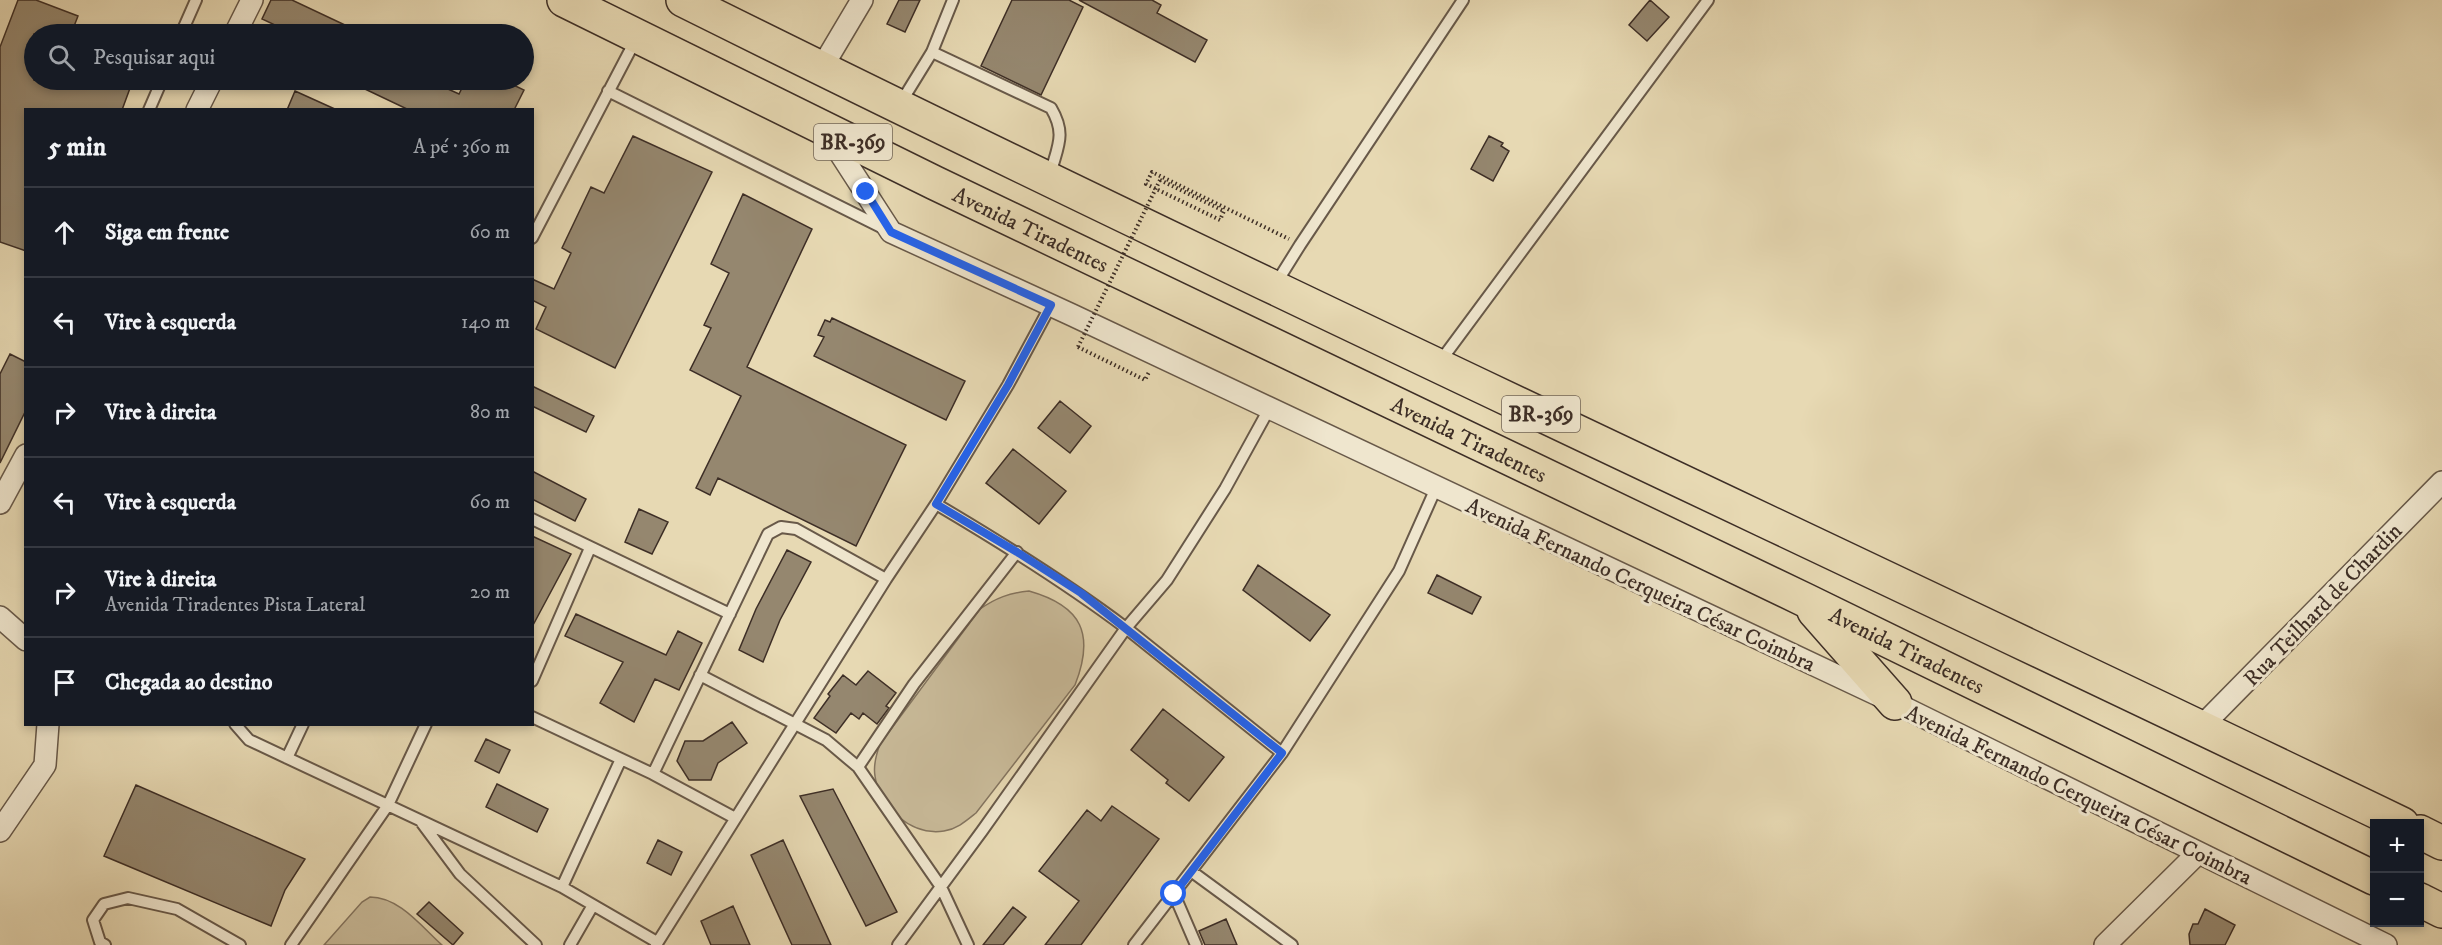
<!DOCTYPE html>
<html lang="pt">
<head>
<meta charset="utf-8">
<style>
	:root { --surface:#171b24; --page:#242831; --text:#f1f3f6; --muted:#9ea1a6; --line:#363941 }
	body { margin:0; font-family:"IM FELL DW Pica",serif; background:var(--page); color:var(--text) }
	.controls { position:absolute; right:18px; bottom:18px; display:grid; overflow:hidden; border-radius:0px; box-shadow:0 3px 9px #0003 }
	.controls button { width:54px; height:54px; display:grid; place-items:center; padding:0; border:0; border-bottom:2px solid var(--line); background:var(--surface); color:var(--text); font:30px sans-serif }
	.stop { position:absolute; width:18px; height:18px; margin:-14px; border:4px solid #2563eb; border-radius:50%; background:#fff }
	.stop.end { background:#2563eb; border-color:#fff; box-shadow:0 2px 6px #0008 }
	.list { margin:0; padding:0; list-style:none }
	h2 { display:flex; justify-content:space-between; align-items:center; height:78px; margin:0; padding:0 24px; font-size:26px }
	h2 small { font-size:20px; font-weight:400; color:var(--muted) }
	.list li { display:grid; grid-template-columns:39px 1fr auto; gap:18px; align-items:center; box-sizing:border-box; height:90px; padding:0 24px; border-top:2px solid var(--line) }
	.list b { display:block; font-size:22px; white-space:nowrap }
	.list p { margin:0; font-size:20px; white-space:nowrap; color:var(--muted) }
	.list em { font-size:20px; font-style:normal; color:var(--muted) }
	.icon { flex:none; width:33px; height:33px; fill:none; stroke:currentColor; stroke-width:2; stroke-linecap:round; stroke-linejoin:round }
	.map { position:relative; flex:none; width:2442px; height:945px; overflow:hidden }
	.search { position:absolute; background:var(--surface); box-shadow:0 3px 9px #0003; left:24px; top:24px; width:510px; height:66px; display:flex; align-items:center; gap:15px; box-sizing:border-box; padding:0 21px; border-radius:33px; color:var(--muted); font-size:22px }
	.panel { position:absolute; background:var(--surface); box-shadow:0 3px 9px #0003; left:24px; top:108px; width:510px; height:618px; border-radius:0px }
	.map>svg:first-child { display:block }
	.green { fill:#cabc9b; stroke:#847560; stroke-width:1.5 }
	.building { fill:#95876f; stroke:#3d2e26; stroke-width:1.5 }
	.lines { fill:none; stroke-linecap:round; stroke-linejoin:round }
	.service-casing { stroke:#685949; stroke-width:14 }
	.minor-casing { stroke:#685949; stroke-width:24 }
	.trunk-casing { stroke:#3d2e26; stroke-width:36 }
	.path { stroke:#3d2e26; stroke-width:4; stroke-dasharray:1.5 3; stroke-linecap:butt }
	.service { stroke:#efe6ce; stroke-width:10 }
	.minor { stroke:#efe6ce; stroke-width:21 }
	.trunk { stroke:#e7d9b3; stroke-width:33 }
	.path-bridge { stroke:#3d2e26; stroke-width:4; stroke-dasharray:1.5 3; stroke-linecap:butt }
	.route { stroke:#2563eb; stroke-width:8 }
	.labels { text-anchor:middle; stroke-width:6; stroke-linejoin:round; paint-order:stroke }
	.shield { fill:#efe6ce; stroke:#726558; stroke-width:1.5 }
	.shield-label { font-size:21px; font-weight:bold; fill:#3d2e26 }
	.street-label { font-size:22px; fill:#3d2e26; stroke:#efe6ce }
</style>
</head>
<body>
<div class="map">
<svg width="2442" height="945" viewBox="0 0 2442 945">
	<rect width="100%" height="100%" fill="#e7d9b3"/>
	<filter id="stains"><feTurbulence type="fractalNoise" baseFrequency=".00333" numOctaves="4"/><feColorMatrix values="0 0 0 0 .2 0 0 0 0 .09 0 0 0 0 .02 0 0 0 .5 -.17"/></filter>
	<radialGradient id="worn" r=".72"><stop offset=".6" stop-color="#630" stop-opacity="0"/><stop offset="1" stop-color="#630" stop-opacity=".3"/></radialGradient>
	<!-- green -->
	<path class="green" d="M1029,591c53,15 66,43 46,94l-99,128c-10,8 -19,16 -32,18 -33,5 -65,-24 -69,-55 -2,-11 1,-21 5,-32l100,-135c16,-11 29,-16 49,-18z
		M370,897c29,0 51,29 72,48h-118l38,-43z"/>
	<!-- building -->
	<path class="building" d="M18,0h18l42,16 -7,18h-37v46h99l-11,30h-96v141l-26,-9v-195z
		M271,0h21l72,34h-70l-32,-15z
		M899,0h21l-15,32 -18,-8z
		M1012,0h57l14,7 -42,88 -60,-29z
		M1079,0h73l9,5 -4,8 50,27 -12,22z
		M1650,0l19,17 -22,24 -18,-16z
		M346,80h82l31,14 7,-14h37l21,10 -10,20h-105z
		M295,91l42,19h-50z
		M633,136l79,36 -97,196 -79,-39 10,-22 -14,-7v-21l22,10 17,-36 -9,-5 29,-61 13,6z
		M1489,136l14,7 -2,3 8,5 -16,30 -22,-12z
		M743,194l69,35 -65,138 159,78 -50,101 -138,-68 -8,17 -14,-7 45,-92 -51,-26 21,-42 -7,-3 25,-52 -18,-9z
		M832,318l133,63 -19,39 -132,-64 10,-19 -6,-2 7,-15 5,2z
		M10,354l16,8v48l-26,53v-89z
		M532,386l62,30 -8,16 -54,-26z
		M1060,401l31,25 -21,27 -32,-25z
		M1013,449l53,42 -27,33 -53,-41z
		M532,471l54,28 -11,22 -43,-22z
		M639,509l29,13 -16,32 -27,-12z
		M532,536l39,18 -39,73z
		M787,550l24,12 -31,58 -17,42 -24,-12 17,-41z
		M1258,565l72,50 -20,26 -67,-51z
		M1437,575l44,22 -9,17 -44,-21z
		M576,614l90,41 12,-24 24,12 -23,47 -24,-11 -21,43 -34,-19 23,-41 -58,-26z
		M868,671l28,22 -10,13 3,2 -12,16 -14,-11 -4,6 -8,-6 -15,20 -22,-15 16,-22 -2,-2 15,-19 13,10z
		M1163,709l61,48 -35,44 -23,-18 2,-3 -37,-30z
		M732,722l15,21 -29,20 -7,17h-22l-12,-19 8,-20h18z
		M486,739l24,11 -11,23 -24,-12z
		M497,784l51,25 -11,23 -51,-25z
		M136,785l169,74 -20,31 -14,36 -167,-70z
		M833,789l64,123 -31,14 -66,-130z
		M1112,806l47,33 -78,106h-36l34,-44 -40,-30 48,-61 14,11z
		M658,840l24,12 -11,23 -24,-12z
		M783,840l48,105h-39l-41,-90z
		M429,902l34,31 -10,12 -36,-31z
		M733,906l17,39h-39l-10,-24z
		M1013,907l13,10 -23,28h-20z
		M2205,909l30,16 -10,20h-35l-1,-11 4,-10h5z
		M1226,919l11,26h-32l-6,-14z"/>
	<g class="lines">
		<defs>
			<path id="service" d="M181,34l15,-34
				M932,52l119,56c16,27 6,39 -1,67
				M608,91l277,138
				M900,104l32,-52 21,-52
				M149,110l13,-30
				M532,238l104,-199
				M1275,285l25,-40 163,-245
				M1439,363l269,-363
				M936,504l72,-119 43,-80
				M532,519l198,95
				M700,675l126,65 32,27 83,120 27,58
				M532,681l58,-133
				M532,717l121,57 115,-240 13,-7 15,2 90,50
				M235,724l14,16 313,147 95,55
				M287,758l16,-34
				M858,767l56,-83 103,-132
				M653,774l82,44
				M422,823l38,51 76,71
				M1191,871l101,74
				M562,887l59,-128
				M1174,894l22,51
				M105,945l-5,-3 -7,-22 11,-16 24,-6 49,11 63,36
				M291,945l97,-140 38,-81
				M570,945l23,-40
				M656,945l230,-366 50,-75c66,39 129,78 190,124l41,-48 58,-91 44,-80
				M898,945l84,-114 144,-203 156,125
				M1134,945l148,-192 117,-182 37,-83"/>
			<path id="minor" d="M235,34l17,-34
				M821,69l41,-69
				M197,110l15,-30
				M827,133l64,99 181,83 823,388 491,242
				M0,503l26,-48
				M0,617l26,23
				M2201,727l241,-245
				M0,831l45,-66 3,-41
				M2105,945l92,-91"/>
			<g id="trunk">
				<path id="s1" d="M564,0l371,183 870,417 569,278"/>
				<path d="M683,0c569,283 1146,548 1719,824"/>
				<path d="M1814,611l81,92"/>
				<path d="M2420,832l22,11"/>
				<path d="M2420,900l22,11"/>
			</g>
		</defs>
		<!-- service casing -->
		<use href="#service" class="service-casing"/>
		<!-- minor casing -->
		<use href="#minor" class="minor-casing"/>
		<!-- trunk casing -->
		<use href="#trunk" class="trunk-casing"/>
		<!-- path -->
		<path class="path" d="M1160,180l64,31 -4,9 -74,-36 6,-12 137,67
			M1078,347l67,33 4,-8"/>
		<!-- service -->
		<use href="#service" class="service"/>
		<!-- minor -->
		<use href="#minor" class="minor"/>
		<!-- trunk -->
		<use href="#trunk" class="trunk"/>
		<!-- path-bridge -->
		<path class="path-bridge" d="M1078,347l82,-167"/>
	</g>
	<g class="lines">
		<!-- route -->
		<path class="route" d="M866,192l25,40 160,73 -43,80 -72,119 81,48 64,41 201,160 -108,141"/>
	</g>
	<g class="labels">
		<!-- shield labels -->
		<g class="shield">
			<rect x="814" y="124" width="78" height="36" rx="4.5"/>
			<rect x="1502" y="396" width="78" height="36" rx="4.5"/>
		</g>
		<g class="shield-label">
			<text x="853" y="149">BR-369</text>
			<text x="1541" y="421">BR-369</text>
		</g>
		<!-- street labels -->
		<g class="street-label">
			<text dy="8" stroke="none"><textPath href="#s1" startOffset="520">Avenida Tiradentes</textPath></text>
			<text dy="8" stroke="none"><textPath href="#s1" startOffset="1006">Avenida Tiradentes</textPath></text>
			<text transform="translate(1641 584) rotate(25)" y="8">Avenida Fernando Cerqueira César Coimbra</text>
			<text transform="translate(2322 604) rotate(-46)" y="8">Rua Teilhard de Chardin</text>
			<text dy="8" stroke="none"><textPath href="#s1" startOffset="1492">Avenida Tiradentes</textPath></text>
			<text transform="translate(2079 794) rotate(26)" y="8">Avenida Fernando Cerqueira César Coimbra</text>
		</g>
	</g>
	<rect width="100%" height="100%" filter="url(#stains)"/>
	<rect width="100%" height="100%" fill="url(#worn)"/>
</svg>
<div class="controls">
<button>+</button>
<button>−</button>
</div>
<div class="stop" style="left:1174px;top:894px"></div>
<div class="stop end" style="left:866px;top:192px"></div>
<div class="search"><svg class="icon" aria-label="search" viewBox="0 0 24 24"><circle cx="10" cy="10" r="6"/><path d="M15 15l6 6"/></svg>Pesquisar aqui</div>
<section class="panel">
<h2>5 min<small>A pé · 360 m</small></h2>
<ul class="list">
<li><svg class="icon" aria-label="ahead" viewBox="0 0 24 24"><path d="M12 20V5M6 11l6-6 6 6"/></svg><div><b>Siga em frente</b></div><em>60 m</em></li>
<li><svg class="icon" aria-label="left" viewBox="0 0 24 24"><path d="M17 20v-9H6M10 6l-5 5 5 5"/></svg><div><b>Vire à esquerda</b></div><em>140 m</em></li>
<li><svg class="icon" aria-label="right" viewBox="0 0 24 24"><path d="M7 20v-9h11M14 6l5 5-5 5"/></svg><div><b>Vire à direita</b></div><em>80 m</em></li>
<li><svg class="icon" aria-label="left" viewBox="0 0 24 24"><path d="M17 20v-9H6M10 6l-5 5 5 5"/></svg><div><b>Vire à esquerda</b></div><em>60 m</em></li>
<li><svg class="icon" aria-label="right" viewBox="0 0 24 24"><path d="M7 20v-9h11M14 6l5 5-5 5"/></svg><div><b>Vire à direita</b><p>Avenida Tiradentes Pista Lateral</p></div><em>20 m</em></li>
<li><svg class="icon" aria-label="arrive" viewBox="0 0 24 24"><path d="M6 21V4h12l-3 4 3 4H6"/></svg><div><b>Chegada ao destino</b></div></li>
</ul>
</section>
</div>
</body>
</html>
